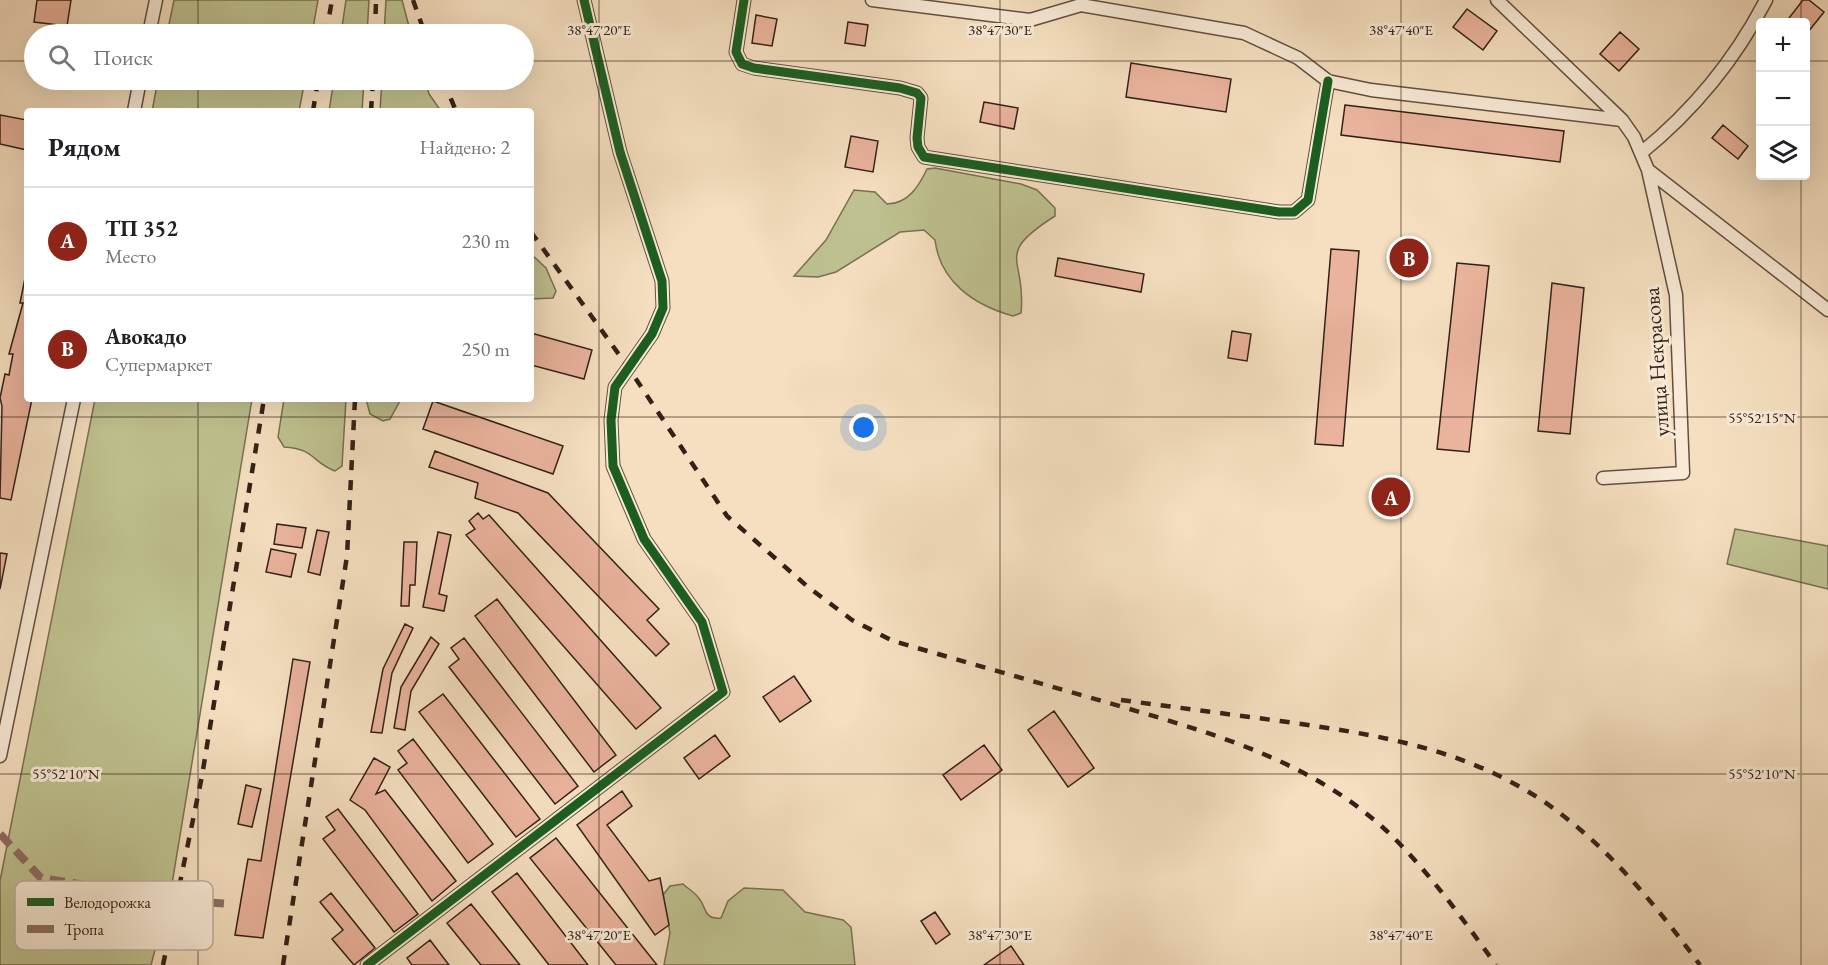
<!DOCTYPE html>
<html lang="ru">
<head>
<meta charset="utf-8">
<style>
	:root { --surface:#fff; --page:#f2f2f2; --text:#202124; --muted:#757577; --line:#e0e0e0; --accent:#8f2418 }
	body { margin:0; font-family:"EB Garamond",serif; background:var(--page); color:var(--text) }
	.controls { position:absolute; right:18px; top:18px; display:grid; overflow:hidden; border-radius:6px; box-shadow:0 6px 24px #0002 }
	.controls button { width:54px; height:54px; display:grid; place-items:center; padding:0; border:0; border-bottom:2px solid var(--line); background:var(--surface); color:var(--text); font:30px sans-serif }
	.you { position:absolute; left:864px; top:428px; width:21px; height:21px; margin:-15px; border:4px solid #fff; border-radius:50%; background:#1a73e8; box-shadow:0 0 0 9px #1a73e833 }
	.badge { display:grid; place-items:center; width:39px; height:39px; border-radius:50%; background:var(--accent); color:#fff; font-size:20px; font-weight:700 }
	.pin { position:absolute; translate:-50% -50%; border:3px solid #fff; box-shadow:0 2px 6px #0006 }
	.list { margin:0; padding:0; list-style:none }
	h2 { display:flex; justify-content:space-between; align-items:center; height:78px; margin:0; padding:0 24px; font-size:26px }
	h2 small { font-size:20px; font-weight:400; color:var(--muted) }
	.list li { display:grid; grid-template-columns:39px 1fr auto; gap:18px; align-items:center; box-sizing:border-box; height:108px; padding:0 24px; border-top:2px solid var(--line) }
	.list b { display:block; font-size:22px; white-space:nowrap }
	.list p { margin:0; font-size:20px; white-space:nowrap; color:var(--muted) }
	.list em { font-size:20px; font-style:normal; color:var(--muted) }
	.icon { flex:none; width:33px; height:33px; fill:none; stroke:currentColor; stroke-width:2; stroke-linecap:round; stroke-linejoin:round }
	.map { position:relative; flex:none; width:1828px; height:965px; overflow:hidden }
	.search { position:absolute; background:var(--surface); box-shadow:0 6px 24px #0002; left:24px; top:24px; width:510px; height:66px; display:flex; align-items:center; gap:15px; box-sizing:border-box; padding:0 21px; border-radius:33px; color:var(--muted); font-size:22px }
	.panel { position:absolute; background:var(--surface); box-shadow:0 6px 24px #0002; left:24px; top:108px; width:510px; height:294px; border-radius:6px }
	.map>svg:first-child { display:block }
	.green { fill:#bfc190; stroke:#787153; stroke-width:1.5 }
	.building { fill:#eab39d; stroke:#322116; stroke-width:1.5 }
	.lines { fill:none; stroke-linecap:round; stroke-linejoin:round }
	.street-casing { stroke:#635040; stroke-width:15 }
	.street { stroke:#f8ead6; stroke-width:12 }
	.rail { stroke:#322116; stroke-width:4.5; stroke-dasharray:10 10; stroke-linecap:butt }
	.quiet { stroke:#8d6e63; stroke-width:8; stroke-dasharray:15 8; stroke-linecap:butt }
	.cycleway-casing { stroke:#f8ead6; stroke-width:13 }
	.cycleway { stroke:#1b5e20; stroke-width:9 }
	.ticks { fill:none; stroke:#322116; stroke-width:1.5; stroke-opacity:0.45 }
	.labels { text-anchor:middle; stroke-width:6; stroke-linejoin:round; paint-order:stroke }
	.street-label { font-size:22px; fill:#322116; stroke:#f8ead6 }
	.key { fill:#f8ead6; stroke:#bdae9c; stroke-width:1.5 }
	.key-label { font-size:16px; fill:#322116 }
	.ticks-label { font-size:15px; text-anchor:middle; fill:#322116; stroke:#f8ead6; stroke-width:6; stroke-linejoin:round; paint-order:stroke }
</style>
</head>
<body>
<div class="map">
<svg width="1828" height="965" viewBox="0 0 1828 965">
	<rect width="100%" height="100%" fill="#f5dfc0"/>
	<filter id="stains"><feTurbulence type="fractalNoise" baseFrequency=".00333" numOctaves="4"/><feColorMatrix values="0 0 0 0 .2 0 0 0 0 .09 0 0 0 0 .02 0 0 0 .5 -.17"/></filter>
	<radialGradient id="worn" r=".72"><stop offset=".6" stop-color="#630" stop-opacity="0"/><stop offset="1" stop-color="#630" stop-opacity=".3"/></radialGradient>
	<!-- green -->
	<path class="green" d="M174,0h144l-6,34h-145z
		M346,0h23l-2,34h-26z
		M386,0h16l9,34h-27z
		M158,80h147l-6,31h-147z
		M334,80h30l-2,31h-33z
		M382,80h43l4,14 12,17h-61z
		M935,168l86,16 16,6 18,18v8c-63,40 -28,41 -34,97l-8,3c-39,-11 -73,-34 -78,-76l-11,-10 -24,2 -64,40 -18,5 -24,-1 32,-36 28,-50 21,2 12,12c21,0 32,-18 40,-35z
		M531,254l15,14 10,23 -3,7 -22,1z
		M95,399h157l-81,491 -20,75h-151v-84z
		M284,399h62l-4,67 -7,5c-24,-9 -19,-22 -51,-24l-6,-10z
		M366,399h35l-11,20 -7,2 -13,-7z
		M1735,529l93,17v43l-101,-25z
		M683,884c4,4 11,8 15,13 9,10 5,23 23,21l7,-17 16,-13 39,2 22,22 38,8 8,7 4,38h-191l6,-32 -7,-38 7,-9z"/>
	<!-- building -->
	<path class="building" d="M37,0h34l-4,26 -33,-4z
		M1803,0h6l15,12 -16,20 -2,-10h-11l-6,-4z
		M1467,9l30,22 -14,19 -30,-23z
		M756,15l21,4 -5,27 -20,-3z
		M848,22l20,3 -3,21 -20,-3z
		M1620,32l19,17 -20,22 -19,-17z
		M1131,63l100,16 -5,33 -100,-15z
		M984,102l34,6 -4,21 -34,-7z
		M1345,105l219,26 -4,31 -219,-27z
		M0,115l27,5v30l-27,-6z
		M1723,125l25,21 -10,13 -26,-21z
		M851,136l27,5 -5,31 -28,-5z
		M1396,243l28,2 -2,29 -28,-2z
		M1331,249l28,2 -16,195 -28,-2z
		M1058,258l86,16 -3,18 -86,-16z
		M1457,263l32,3 -20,186 -32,-3z
		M26,273l1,126h5l-21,101 -11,-2 2,-92 -2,-8 5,-24 4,1 4,-21h-4l14,-51h-3z
		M1552,283l32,5 -14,146 -32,-3z
		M1232,331l19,3 -4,27 -19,-3z
		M531,333l61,17 -8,29 -53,-14z
		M433,401l130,45 -10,28 -130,-45z
		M435,451l113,42 111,116 -12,11 22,24 -13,12 -138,-143 -43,-15 3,-15 -49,-16z
		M1379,488l26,3 -2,16 -26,-4z
		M478,513l5,6 6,-4 172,193 -25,21 -170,-194 9,-6 -6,-8z
		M277,524l29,4 -4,20 -28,-4z
		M317,530l12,2 -9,43 -12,-3z
		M438,532l13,3 -12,59 8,2 -3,15 -21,-4z
		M404,542h13l-2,43h-5l-1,21h-8z
		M271,549l25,5 -5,23 -25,-5z
		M0,553l7,1 -7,35z
		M497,599l119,156 -22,17 -119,-156z
		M405,624l8,4 -21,45 -10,60 -11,-1 12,-63z
		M431,637l8,7 -28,47 -6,39 -11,-2 7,-41z
		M464,638l114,148 -23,18 -106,-137 10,-8 -8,-11z
		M293,659l17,3 -47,276 -28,-3 13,-76 13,2z
		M794,676l17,25 -31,21 -17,-25z
		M443,694l97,125 -24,18 -97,-125z
		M1054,711l40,57 -26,19 -40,-57z
		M715,735l15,21 -31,23 -15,-21z
		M413,739l80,105 -25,19 -70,-93 9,-7 -9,-12z
		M984,745l18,25 -41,30 -18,-25z
		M374,758l16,9 -14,27 9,-4 71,91 -24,20 -67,-91 -15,-10z
		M246,785l15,4 -9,38 -14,-3z
		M622,791l10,15 -25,19 42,56 11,-3 9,47 -14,10 -78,-110z
		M338,809l80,105 -24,18 -71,-93 12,-9 -9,-13z
		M556,838l101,127h-41l-86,-107z
		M517,873l71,92h-39l-57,-73z
		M331,893l44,55 -21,17 -22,-26 11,-9 -23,-28z
		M471,904l49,61h-39l-34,-42z
		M935,912l15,22 -14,10 -15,-23z
		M430,940l19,25h-37l-5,-7z
		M1011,946l13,19h-40z"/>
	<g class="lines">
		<defs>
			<path id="street" d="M744,0l-8,52 6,12 12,4 146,20 17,5 4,5 -4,40 1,9 6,10 355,55h15l14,-12 20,-119
				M872,0l158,20 51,-15 163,28 54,25 30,23 43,9 251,30
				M1497,0l125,120 12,17 14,33 28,125 7,178 -80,5
				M149,34l7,-34
				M134,111l6,-31
				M1641,153c53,-43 94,-93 125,-153
				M1648,170l180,140
				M0,756l74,-357
				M367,965l356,-273 -21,-70 -58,-83 -31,-73 -2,-46 4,-33 37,-53 11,-26 -1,-27 -42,-129 -36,-152"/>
		</defs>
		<!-- street casing -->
		<use href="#street" class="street-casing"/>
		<!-- street -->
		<use href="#street" class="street"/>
		<!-- rail -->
		<path class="rail" d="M413,0l12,34
			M326,34l6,-34
			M375,34l1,-34
			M443,80l13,31
			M313,111l5,-31
			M371,111l2,-31
			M531,232l97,135 99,149 81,71 44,33 41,21c69,20 139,40 209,60 106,31 215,59 295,140 37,38 68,81 99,124
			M1121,700c53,7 106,14 159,21 93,13 182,26 263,80 63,43 112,103 157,164
			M163,965l39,-189 62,-377
			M283,965l64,-409 8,-157"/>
		<!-- quiet -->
		<path class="quiet" d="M0,834l41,44 138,22 50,4"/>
		<defs>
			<path id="cycleway" d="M744,0l-8,52 6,12 12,4 146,20 17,5 4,5 -4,40 1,9 6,10 355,55h15l14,-12 20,-119
				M367,965l356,-273 -21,-70 -58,-83 -31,-73 -2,-46 4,-33 37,-53 11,-26 -1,-27 -42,-129 -36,-152"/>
		</defs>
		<!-- cycleway casing -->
		<use href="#cycleway" class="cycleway-casing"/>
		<!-- cycleway -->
		<use href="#cycleway" class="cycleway"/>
	</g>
	<!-- ticks -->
	<path class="ticks" d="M198,0v34M599,0v965M1000,0v965M1401,0v965M1801,0v22M0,61h34M524,61h1236M1806,61h22M198,80v31M1801,176v789M198,399v566M0,417h1828M0,774h1828"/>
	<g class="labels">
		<!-- street labels -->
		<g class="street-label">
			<text transform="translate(1656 362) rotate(-94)" y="8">улица Некрасова</text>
		</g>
	</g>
	<!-- legend -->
	<rect x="15" y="881" width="198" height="69" rx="9" class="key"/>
	<rect x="27" y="898" width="27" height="8" fill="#1b5e20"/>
	<rect x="27" y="925" width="27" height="8" fill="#8d6e63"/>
	<g class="key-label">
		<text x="64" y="908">Велодорожка</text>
		<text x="64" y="935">Тропа</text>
	</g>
	<g class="ticks-label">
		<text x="599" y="35">38°47'20"E</text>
		<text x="1000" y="35">38°47'30"E</text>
		<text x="1401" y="35">38°47'40"E</text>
		<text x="1762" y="423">55°52'15"N</text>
		<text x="66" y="779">55°52'10"N</text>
		<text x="1762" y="779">55°52'10"N</text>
		<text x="599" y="940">38°47'20"E</text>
		<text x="1000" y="940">38°47'30"E</text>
		<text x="1401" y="940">38°47'40"E</text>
	</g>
	<rect width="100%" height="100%" filter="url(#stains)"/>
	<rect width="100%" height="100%" fill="url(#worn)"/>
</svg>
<div class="controls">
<button>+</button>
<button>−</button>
<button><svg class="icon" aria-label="layers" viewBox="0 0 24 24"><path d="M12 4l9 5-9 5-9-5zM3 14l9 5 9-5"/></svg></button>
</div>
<div class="you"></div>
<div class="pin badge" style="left:1391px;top:497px">A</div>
<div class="pin badge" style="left:1409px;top:258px">B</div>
<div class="search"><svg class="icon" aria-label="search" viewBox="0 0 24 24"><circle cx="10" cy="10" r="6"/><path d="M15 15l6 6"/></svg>Поиск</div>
<section class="panel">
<h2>Рядом<small>Найдено: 2</small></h2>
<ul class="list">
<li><span class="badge">A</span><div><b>ТП 352</b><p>Место</p></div><em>230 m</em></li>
<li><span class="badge">B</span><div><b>Авокадо</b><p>Супермаркет</p></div><em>250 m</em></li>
</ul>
</section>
</div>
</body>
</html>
